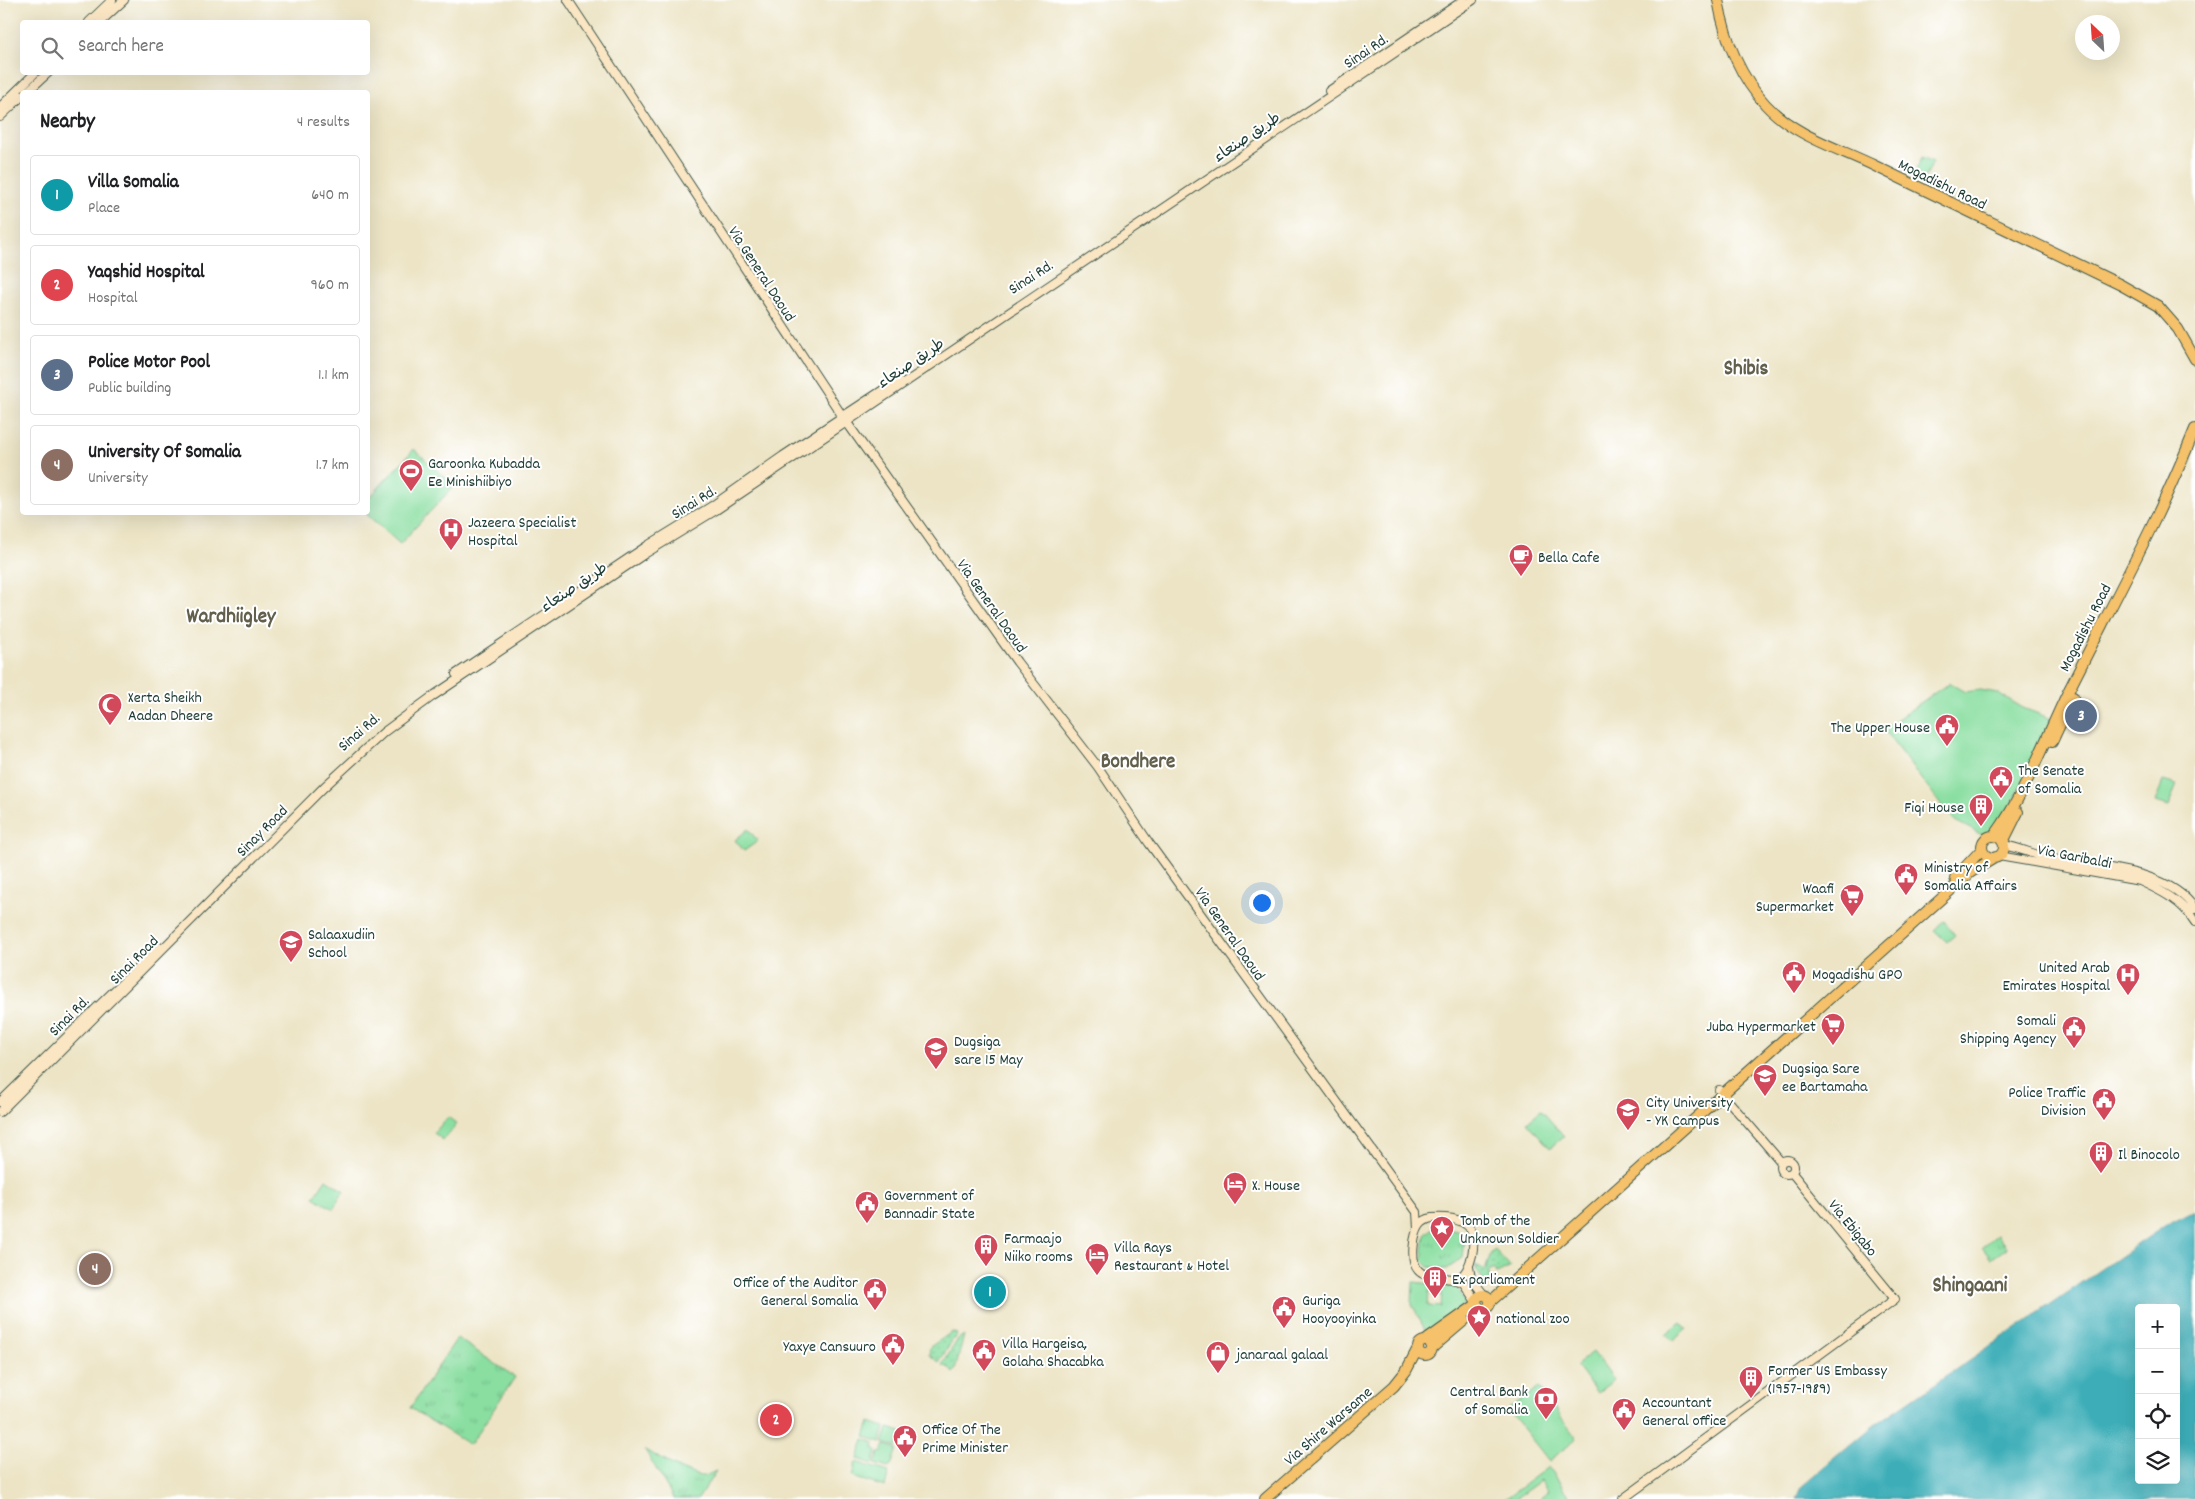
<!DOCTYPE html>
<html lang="en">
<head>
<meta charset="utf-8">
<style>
	:root { --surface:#fff; --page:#f6f6f6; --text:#202124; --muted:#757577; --line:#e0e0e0; --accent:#db2777 }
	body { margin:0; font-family:Dekko,"Playpen Sans Arabic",sans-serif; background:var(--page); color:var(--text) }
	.controls { position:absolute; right:15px; bottom:15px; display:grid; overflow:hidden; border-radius:5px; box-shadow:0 5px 20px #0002 }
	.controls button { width:45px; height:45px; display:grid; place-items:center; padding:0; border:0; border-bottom:1px solid var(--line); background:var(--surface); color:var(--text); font:25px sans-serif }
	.compass { position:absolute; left:2075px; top:15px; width:45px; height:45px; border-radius:50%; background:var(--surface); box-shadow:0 5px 20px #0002; rotate:335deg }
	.you { position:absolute; left:1261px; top:902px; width:18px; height:18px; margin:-12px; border:4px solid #fff; border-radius:50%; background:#1a73e8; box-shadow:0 0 0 8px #1a73e833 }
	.badge { display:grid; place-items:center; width:32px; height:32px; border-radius:50%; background:var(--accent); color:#fff; font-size:16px; font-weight:700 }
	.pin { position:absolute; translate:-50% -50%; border:2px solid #fff; box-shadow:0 1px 5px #0006 }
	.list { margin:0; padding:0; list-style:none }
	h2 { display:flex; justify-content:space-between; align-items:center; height:65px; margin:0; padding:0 20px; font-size:21px }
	h2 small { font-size:16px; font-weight:400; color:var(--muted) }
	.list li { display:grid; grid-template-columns:32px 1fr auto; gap:15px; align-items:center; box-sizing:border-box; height:80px; margin:0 10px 10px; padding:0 10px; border:1px solid var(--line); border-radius:5px }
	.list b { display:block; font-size:19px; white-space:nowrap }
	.list p { margin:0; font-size:16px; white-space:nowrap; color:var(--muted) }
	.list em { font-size:16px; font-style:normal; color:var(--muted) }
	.icon { flex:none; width:28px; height:28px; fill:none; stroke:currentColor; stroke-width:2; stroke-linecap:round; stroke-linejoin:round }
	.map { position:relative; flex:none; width:2195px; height:1499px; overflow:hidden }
	.search { position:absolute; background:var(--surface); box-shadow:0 5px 20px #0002; left:20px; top:20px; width:350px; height:55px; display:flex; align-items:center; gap:12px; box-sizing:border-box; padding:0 18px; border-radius:5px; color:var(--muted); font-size:19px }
	.panel { position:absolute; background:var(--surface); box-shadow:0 5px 20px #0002; left:20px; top:90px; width:350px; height:425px; border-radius:5px }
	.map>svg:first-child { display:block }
	.grass { fill:url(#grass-dots); stroke:#548e6a }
	.park { fill:url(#park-tufts); stroke:#548e6a }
	.garden { fill:#89dea0; stroke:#548e6a; fill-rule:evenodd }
	.water { fill:#3daeb8; stroke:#2e7676; fill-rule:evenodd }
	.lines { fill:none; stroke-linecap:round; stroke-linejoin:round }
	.secondary-casing { stroke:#3e564a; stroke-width:10 }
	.highway-casing { stroke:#3e564a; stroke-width:12 }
	.secondary { stroke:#fbe6c4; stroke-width:8 }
	.highway { stroke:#f5c16b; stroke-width:10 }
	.labels { text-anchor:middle; stroke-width:4; stroke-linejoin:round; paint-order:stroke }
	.street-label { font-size:16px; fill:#1f3d34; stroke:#fff }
	.poi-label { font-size:16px; fill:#1f3d34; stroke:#fff; text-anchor:start }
	.district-label { font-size:21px; font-weight:bold; fill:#625f4d; stroke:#fff }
</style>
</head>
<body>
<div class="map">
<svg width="2195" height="1499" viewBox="0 0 2195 1499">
	<defs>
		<pattern id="grass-dots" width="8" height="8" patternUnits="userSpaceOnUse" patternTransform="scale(1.25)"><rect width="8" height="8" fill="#89dea0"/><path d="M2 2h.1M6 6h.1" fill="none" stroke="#76bf8a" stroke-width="1.8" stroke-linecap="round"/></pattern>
		<pattern id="park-tufts" width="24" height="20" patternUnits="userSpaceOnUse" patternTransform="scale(1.25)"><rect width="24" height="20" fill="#89dea0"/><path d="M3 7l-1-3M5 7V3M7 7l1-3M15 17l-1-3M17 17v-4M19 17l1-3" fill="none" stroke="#76bf8a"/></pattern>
	</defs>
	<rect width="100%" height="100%" fill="#fff"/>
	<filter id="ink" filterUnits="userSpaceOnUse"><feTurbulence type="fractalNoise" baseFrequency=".02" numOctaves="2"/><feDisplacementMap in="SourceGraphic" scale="10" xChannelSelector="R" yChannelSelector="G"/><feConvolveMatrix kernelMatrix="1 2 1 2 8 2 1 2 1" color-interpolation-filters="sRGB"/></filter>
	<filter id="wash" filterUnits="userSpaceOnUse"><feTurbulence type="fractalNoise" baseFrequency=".0096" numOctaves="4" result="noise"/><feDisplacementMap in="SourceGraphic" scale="20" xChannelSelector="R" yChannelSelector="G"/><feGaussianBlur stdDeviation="1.12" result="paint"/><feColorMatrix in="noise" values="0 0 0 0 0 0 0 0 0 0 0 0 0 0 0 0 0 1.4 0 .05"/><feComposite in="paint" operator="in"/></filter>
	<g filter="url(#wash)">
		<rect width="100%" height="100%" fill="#ece4c5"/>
		<!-- grass -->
		<path class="grass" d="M1495,1250l16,17 -14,7 -4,-5 -3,1 -2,3 4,6 -3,3 -5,-1 -8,-11v-5l9,5 6,-17z
			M952,1332l5,2 -2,4 -4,2 -2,6 -10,16 -10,-7 1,-8z
			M964,1335l-9,36 -2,2 -5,-6 -6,-2 16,-26z"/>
		<!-- park -->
		<path class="park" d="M1922,157l11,5 -8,17 -11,-4z
			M1944,921l11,14 -8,7 -13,-12z
			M1434,1227l24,4 7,6 -2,21 -16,11 -18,-2 -7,-7 3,-25z
			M1997,1235l10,13 -16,11 -9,-12z
			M1681,1322l6,7 -14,12 -7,-7z
			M457,1338l58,39 -45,68 -60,-37z
			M645,1450c12,6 48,28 60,26 3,-1 8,-4 11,-5l-18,28h-24z"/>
		<!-- garden -->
		<path class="garden" d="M414,449l40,37 -54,58 -35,-31 3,-1v-13z
			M1949,683l16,9 15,-2 18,3 25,15 29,11c-14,28 -42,104 -68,117l-29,-15 -8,-8 -64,-84z
			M2163,781l14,4 -9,21 -13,-4z
			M748,829l10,12 -14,10 -9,-11z
			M1541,1110l23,26 -14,12 -23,-26z
			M448,1117l9,7 -14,16 -9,-7z
			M326,1179l18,12 -11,18 -19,-12z
			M1413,1282l43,4 10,17 -28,25 -13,2 -13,-26zM1429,1291l13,2 -1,14 -13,-1z
			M1593,1352l21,28 -17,13 -21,-28z
			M1539,1387l38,52 -28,22 -41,-52z
			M870,1422l15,5 -4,15 -16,-5z
			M888,1428l14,4 -5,15 -14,-4z
			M864,1439l11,4 -1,5 3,4 -4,12 -15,-5z
			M885,1445l12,4 -6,17 -3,2 -13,-4 4,-11 3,-1z
			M856,1462l33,10 -4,15 -33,-10z
			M1548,1467l24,32h-33l10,-8 -8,-11 -26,19h-10z"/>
		<!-- water -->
		<path class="water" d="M2195,1211v288h-399l5,-12 71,-60 291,-200zM2139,1308h37v172h-37z"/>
	</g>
	<g filter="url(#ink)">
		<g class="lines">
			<defs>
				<path id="secondary" d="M568,0l275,417 174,245 81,105 51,76 268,369 1,16
					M89,22l23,-22
					M100,22l24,-22
					M1329,91l135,-91
					M27,92l22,-20
					M0,107l36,-35
					M0,117l22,-21
					M456,674l191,-128 65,-40 71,-50 115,-76
					M2004,845c14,3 27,8 41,12 45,11 121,9 150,52
					M1999,856l141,25c22,10 42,20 55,41
					M1719,1090l62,72
					M0,1102l159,-155
					M0,1112l324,-325 60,-55 49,-36 213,-143 70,-43 757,-510
					M1780 1167a7 7 0 1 1 14 0a7 7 0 1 1-14 0Z
					M1432,1218c11,-1 29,0 37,9 9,11 3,46 -11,51 -6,2 -13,0 -19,-1 -8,-1 -16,-1 -21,-7 -8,-9 -5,-35 2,-45 3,-4 7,-6 12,-7z
					M1469,1267l2,11 13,17
					M1451,1279l12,3 13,20
					M1623,1499l272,-200 -103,-126"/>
				<path id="highway" d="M1718,0c7,39 21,76 48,105 29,31 72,43 109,61 82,40 164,80 246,119l37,21 20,23 17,30
					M2052,742l21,-45
					M1995,835c32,-44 50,-96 74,-145 43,-86 90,-171 126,-261
					M1982 847a11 11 0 1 1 22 0a11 11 0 1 1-22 0Z
					M2003,842l15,-30
					M1955,878l27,-29
					M1476 1302a7 7 0 1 1 14 0a7 7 0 1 1-14 0Z
					M1490,1302l481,-430 25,-15
					M1425,1341l52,-37
					M1418 1348a7 7 0 1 1 14 0a7 7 0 1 1-14 0Z
					M1432,1348l33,-28
					M1265,1499l129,-113 12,-15 12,-23"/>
			</defs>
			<!-- secondary casing -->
			<use href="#secondary" class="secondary-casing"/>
			<!-- highway casing -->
			<use href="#highway" class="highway-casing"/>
			<!-- secondary -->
			<use href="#secondary" class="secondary"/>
			<!-- highway -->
			<use href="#highway" class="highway"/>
		</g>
	</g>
	<!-- icons -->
	<defs>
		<symbol id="stadium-pin" viewBox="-11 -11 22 30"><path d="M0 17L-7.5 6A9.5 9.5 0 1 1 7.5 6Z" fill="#d1495b" stroke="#fff"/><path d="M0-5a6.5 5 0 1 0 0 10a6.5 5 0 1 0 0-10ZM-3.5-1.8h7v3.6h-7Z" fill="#fff"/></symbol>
		<symbol id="hospital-pin" viewBox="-11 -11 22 30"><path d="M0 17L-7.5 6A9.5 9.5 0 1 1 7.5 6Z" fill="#d1495b" stroke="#fff"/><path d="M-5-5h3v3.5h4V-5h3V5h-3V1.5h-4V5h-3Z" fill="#fff"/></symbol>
		<symbol id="cafe-pin" viewBox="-11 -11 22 30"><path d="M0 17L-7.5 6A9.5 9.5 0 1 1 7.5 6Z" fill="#d1495b" stroke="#fff"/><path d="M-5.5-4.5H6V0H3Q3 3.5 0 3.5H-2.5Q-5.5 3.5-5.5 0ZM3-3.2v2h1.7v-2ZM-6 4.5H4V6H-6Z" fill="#fff"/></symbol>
		<symbol id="mosque-pin" viewBox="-11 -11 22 30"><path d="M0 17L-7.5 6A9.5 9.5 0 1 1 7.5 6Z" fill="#d1495b" stroke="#fff"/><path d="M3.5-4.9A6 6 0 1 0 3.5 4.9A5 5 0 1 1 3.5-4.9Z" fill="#fff"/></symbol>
		<symbol id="civic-pin" viewBox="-11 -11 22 30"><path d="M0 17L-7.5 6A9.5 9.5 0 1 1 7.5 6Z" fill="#d1495b" stroke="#fff"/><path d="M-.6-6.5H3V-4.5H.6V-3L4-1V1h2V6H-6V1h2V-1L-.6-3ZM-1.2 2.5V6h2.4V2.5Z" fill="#fff"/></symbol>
		<symbol id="building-pin" viewBox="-11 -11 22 30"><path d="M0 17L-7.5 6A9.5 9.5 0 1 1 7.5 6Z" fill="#d1495b" stroke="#fff"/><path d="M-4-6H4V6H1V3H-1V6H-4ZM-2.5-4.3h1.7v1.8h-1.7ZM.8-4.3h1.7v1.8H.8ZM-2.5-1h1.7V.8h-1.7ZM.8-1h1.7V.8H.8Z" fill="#fff"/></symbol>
		<symbol id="supermarket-pin" viewBox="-11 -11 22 30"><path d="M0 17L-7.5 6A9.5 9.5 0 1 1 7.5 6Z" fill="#d1495b" stroke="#fff"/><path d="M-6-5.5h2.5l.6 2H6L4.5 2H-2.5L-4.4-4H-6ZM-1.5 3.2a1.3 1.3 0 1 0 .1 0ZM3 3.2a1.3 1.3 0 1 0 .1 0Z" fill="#fff"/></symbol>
		<symbol id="school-pin" viewBox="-11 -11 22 30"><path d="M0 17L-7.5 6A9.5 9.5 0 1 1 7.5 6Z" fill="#d1495b" stroke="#fff"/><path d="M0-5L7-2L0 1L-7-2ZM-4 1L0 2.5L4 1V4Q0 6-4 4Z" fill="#fff"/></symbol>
		<symbol id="university-pin" viewBox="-11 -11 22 30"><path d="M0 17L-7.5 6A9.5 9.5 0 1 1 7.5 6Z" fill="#d1495b" stroke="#fff"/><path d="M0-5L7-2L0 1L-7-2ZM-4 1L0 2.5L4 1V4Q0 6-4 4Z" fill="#fff"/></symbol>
		<symbol id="hotel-pin" viewBox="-11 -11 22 30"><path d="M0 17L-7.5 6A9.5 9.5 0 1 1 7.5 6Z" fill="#d1495b" stroke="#fff"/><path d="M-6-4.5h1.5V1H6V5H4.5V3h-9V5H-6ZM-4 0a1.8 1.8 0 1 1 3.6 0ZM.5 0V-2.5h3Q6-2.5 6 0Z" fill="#fff"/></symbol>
		<symbol id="sight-pin" viewBox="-11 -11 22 30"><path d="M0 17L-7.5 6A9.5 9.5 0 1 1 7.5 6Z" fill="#d1495b" stroke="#fff"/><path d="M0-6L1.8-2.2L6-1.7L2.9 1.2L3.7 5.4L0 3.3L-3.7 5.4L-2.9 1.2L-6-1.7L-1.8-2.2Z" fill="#fff"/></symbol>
		<symbol id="shop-pin" viewBox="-11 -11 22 30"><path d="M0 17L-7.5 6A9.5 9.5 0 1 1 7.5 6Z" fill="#d1495b" stroke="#fff"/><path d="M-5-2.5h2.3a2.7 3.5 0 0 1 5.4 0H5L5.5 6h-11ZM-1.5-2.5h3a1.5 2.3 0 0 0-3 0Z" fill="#fff"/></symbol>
		<symbol id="bank-pin" viewBox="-11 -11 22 30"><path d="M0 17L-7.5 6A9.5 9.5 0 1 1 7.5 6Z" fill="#d1495b" stroke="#fff"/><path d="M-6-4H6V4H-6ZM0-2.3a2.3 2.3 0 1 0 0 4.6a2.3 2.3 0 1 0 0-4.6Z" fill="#fff"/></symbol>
	</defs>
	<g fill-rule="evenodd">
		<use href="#stadium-pin" x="397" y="457" width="28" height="38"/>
		<use href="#hospital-pin" x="437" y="516" width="28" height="38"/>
		<use href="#cafe-pin" x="1507" y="542" width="28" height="38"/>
		<use href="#mosque-pin" x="96" y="691" width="28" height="38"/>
		<use href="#civic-pin" x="1933" y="712" width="28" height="38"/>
		<use href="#civic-pin" x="1987" y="764" width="28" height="38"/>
		<use href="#building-pin" x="1967" y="792" width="28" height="38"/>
		<use href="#civic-pin" x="1892" y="861" width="28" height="38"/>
		<use href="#supermarket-pin" x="1838" y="882" width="28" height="38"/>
		<use href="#school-pin" x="277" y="928" width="28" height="38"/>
		<use href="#civic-pin" x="1780" y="959" width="28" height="38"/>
		<use href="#hospital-pin" x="2114" y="961" width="28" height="38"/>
		<use href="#supermarket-pin" x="1819" y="1011" width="28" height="38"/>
		<use href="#civic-pin" x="2060" y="1014" width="28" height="38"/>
		<use href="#school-pin" x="922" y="1035" width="28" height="38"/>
		<use href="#school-pin" x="1751" y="1062" width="28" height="38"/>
		<use href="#civic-pin" x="2090" y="1086" width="28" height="38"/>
		<use href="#university-pin" x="1614" y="1096" width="28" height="38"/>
		<use href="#building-pin" x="2087" y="1139" width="28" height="38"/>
		<use href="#hotel-pin" x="1221" y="1170" width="28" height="38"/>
		<use href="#civic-pin" x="853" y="1189" width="28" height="38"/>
		<use href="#sight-pin" x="1428" y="1214" width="28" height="38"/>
		<use href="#building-pin" x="972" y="1232" width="28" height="38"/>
		<use href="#hotel-pin" x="1083" y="1241" width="28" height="38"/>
		<use href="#building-pin" x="1421" y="1264" width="28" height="38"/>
		<use href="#civic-pin" x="861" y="1276" width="28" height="38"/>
		<use href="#civic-pin" x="1270" y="1294" width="28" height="38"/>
		<use href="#sight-pin" x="1465" y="1303" width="28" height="38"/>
		<use href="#civic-pin" x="879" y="1331" width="28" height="38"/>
		<use href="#civic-pin" x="970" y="1337" width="28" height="38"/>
		<use href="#shop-pin" x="1204" y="1339" width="28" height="38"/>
		<use href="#building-pin" x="1737" y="1364" width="28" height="38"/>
		<use href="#bank-pin" x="1532" y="1385" width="28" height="38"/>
		<use href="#civic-pin" x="1610" y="1396" width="28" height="38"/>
		<use href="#civic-pin" x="891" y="1423" width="28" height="38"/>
	</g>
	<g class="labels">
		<!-- street labels -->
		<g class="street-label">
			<text transform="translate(1365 50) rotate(-34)" y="6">Sinai Rd.</text>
			<text transform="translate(1246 136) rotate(-34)" y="6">طريق صنعاء</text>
			<text transform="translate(1943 183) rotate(26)" y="6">Mogadishu Road</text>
			<text transform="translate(763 273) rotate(57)" y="6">Via General Daoud</text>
			<text transform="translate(1030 276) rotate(-33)" y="6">Sinai Rd.</text>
			<text transform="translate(910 362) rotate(-34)" y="6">طريق صنعاء</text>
			<text transform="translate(693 501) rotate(-32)" y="6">Sinai Rd.</text>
			<text transform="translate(573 586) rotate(-34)" y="6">طريق صنعاء</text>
			<text transform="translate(993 605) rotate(55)" y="6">Via General Daoud</text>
			<text transform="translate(2084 627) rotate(-63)" y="6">Mogadishu Road</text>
			<text transform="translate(358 731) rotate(-41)" y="6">Sinai Rd.</text>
			<text transform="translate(261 830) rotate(-45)" y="6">Sinay Road</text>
			<text transform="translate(2075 855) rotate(11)" y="6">Via Garibaldi</text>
			<text transform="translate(1231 933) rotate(55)" y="6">Via General Daoud</text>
			<text transform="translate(133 959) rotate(-45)" y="6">Sinai Road</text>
			<text transform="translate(68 1015) rotate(-45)" y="6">Sinai Rd.</text>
			<text transform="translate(1854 1227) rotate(51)" y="6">Via Ebigabo</text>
			<text transform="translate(1327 1425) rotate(-41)" y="6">Via Shire Warsame</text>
		</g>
		<!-- poi labels -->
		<g class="poi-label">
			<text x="428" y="468">Garoonka Kubadda<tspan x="428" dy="18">Ee Minishiibiyo</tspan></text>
			<text x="468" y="527">Jazeera Specialist<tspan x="468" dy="18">Hospital</tspan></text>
			<text x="1538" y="562">Bella Cafe</text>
			<text x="128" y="702">Xerta Sheikh<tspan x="128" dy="18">Aadan Dheere</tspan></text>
			<text x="1930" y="732" text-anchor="end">The Upper House</text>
			<text x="2018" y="775">The Senate<tspan x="2018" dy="18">of Somalia</tspan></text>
			<text x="1964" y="812" text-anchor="end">Fiqi House</text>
			<text x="1924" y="872">Ministry of<tspan x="1924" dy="18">Somalia Affairs</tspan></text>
			<text x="1834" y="893" text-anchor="end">Waafi<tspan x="1834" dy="18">Supermarket</tspan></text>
			<text x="308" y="939">Salaaxudiin<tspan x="308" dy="18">School</tspan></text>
			<text x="2110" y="972" text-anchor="end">United Arab<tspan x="2110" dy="18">Emirates Hospital</tspan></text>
			<text x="1812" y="979">Mogadishu GPO</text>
			<text x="2056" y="1025" text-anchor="end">Somali<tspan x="2056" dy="18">Shipping Agency</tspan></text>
			<text x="1816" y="1031" text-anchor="end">Juba Hypermarket</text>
			<text x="954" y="1046">Dugsiga<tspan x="954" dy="18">sare 15 May</tspan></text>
			<text x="1782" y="1073">Dugsiga Sare<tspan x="1782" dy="18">ee Bartamaha</tspan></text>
			<text x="2086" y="1097" text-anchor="end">Police Traffic<tspan x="2086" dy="18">Division</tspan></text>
			<text x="1646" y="1107">City University<tspan x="1646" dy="18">- YK Campus</tspan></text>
			<text x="2118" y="1159">Il Binocolo</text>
			<text x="1252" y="1190">X. House</text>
			<text x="884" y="1200">Government of<tspan x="884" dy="18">Bannadir State</tspan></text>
			<text x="1460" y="1225">Tomb of the<tspan x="1460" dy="18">Unknown Soldier</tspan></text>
			<text x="1004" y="1243">Farmaajo<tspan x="1004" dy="18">Niiko rooms</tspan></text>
			<text x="1114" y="1252">Villa Rays<tspan x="1114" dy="18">Restaurant &amp; Hotel</tspan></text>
			<text x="1452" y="1284">Ex parliament</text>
			<text x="858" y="1287" text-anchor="end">Office of the Auditor<tspan x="858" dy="18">General Somalia</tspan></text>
			<text x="1302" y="1305">Guriga<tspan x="1302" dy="18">Hooyooyinka</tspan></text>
			<text x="1496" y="1323">national zoo</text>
			<text x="1002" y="1348">Villa Hargeisa,<tspan x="1002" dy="18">Golaha Shacabka</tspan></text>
			<text x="876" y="1351" text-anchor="end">Yaxye Cansuuro</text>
			<text x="1236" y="1359">janaraal galaal</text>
			<text x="1768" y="1375">Former US Embassy<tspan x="1768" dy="18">(1957-1989)</tspan></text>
			<text x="1528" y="1396" text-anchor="end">Central Bank<tspan x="1528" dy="18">of Somalia</tspan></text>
			<text x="1642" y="1407">Accountant<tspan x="1642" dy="18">General office</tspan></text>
			<text x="922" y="1434">Office Of The<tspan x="922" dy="18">Prime Minister</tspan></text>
		</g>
		<!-- district labels -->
		<g class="district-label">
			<text x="1746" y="374">Shibis</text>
			<text x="231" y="622">Wardhiigley</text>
			<text x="1138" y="767">Bondhere</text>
			<text x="1970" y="1291">Shingaani</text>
		</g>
	</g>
</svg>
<div class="controls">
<button>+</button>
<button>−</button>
<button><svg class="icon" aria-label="locate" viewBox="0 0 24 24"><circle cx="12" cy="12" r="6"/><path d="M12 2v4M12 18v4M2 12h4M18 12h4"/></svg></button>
<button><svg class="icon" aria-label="layers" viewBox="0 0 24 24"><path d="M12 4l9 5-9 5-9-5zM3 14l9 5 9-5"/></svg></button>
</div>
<svg class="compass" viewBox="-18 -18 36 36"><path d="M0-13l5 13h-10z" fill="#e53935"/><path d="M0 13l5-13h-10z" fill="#757577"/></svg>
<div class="you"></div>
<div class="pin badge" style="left:990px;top:1292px;background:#0f9aa8">1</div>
<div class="pin badge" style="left:776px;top:1420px;background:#e0444e">2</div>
<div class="pin badge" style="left:2081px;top:716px;background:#5c6f8a">3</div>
<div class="pin badge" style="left:95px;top:1269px;background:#8d6e63">4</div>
<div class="search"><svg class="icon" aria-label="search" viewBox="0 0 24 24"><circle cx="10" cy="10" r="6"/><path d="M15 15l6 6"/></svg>Search here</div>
<section class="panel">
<h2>Nearby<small>4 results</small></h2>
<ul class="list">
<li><span class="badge" style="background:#0f9aa8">1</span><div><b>Villa Somalia</b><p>Place</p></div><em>640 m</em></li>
<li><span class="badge" style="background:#e0444e">2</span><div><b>Yaqshid Hospital</b><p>Hospital</p></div><em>960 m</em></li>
<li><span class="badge" style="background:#5c6f8a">3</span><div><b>Police Motor Pool</b><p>Public building</p></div><em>1.1 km</em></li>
<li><span class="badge" style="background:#8d6e63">4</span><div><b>University Of Somalia</b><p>University</p></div><em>1.7 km</em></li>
</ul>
</section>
</div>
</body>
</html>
